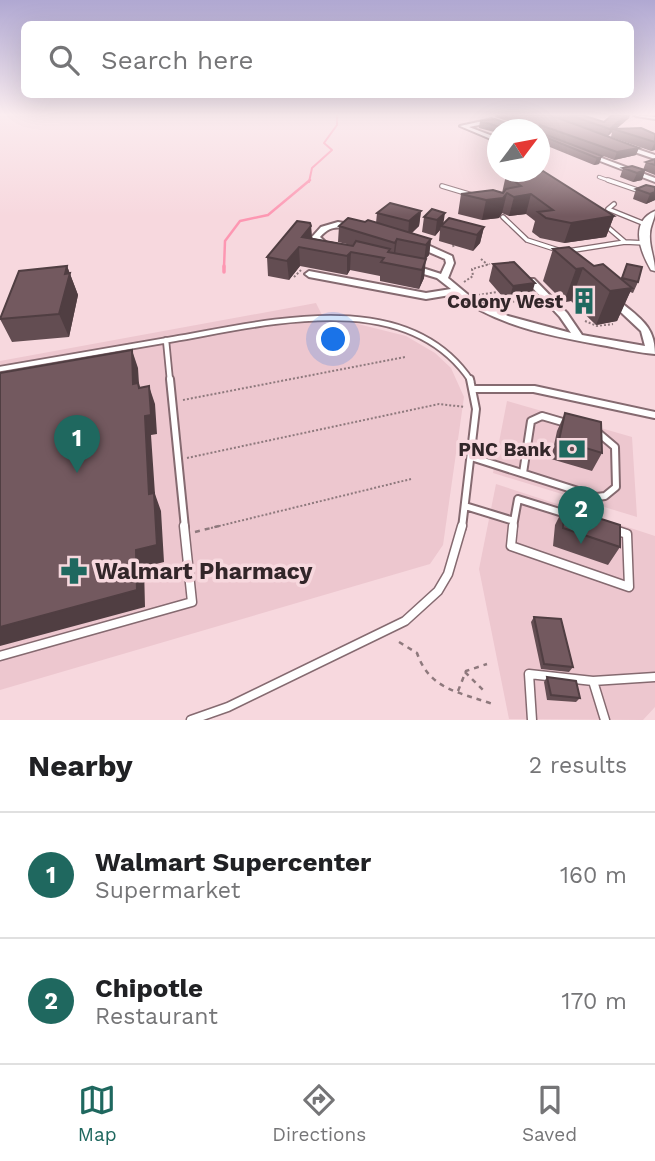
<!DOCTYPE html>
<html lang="en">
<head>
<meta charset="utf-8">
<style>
	:root { --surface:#fff; --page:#f6f6f6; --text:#202124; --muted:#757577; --line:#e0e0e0; --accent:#1f685f }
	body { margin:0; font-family:"Work Sans",sans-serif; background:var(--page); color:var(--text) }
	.compass { position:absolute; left:487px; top:119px; width:63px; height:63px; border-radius:50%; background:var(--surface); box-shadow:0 7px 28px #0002; rotate:58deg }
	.you { position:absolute; left:334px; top:340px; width:24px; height:24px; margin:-18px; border:5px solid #fff; border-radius:50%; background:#1a73e8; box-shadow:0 0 0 10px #1a73e833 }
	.badge { display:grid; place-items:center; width:46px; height:46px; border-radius:50%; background:var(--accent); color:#fff; font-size:23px; font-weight:700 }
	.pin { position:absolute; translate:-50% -58px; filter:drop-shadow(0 2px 4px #0008) }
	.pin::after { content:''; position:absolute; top:37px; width:24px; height:21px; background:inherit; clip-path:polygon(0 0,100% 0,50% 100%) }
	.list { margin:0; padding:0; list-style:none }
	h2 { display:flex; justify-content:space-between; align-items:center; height:91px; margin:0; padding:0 28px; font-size:30px }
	h2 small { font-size:23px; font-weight:400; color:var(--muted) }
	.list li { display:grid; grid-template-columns:46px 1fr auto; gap:21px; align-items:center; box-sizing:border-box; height:126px; padding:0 28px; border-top:2px solid var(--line) }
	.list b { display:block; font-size:26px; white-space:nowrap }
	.list p { margin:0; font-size:23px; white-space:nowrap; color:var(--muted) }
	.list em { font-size:23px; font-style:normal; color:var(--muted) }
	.icon { flex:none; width:38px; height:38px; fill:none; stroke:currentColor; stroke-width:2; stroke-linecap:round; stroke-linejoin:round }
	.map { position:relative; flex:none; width:655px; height:720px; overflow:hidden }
	.search { position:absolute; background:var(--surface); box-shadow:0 7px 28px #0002; left:21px; right:21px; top:21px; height:77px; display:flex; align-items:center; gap:18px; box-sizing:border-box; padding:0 24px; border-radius:10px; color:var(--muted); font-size:26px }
	.sheet { height:343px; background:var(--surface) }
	nav { display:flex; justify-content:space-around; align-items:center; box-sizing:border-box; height:98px; border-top:2px solid var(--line); background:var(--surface); font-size:19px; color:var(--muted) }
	nav a { display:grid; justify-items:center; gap:4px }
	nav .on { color:var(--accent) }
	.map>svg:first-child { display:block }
	.built { fill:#edc7cf }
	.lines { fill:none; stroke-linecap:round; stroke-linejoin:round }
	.stream-far2 { stroke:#fd97b2; stroke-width:2 }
	.stream-far1 { stroke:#fd97b2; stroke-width:2.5 }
	.stream { stroke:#fd97b2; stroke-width:3.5 }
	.service-far4-casing { stroke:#856a70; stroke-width:4.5 }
	.service-far3-casing { stroke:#856a70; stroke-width:6 }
	.service-far2-casing { stroke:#856a70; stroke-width:8 }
	.service-far1-casing { stroke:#856a70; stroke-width:10 }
	.service-casing { stroke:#856a70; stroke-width:11 }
	.minor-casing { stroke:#856a70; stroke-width:4 }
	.secondary-casing { stroke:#856a70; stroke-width:3 }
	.path-far1 { stroke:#8e797d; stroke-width:2; stroke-dasharray:2 2; stroke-linecap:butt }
	.path { stroke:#8e797d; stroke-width:2.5; stroke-dasharray:5 5; stroke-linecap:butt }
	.service-far4 { stroke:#fff; stroke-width:2.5 }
	.service-far3 { stroke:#fff; stroke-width:3.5 }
	.service-far2 { stroke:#fff; stroke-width:4.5 }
	.service-far1 { stroke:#fff; stroke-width:6 }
	.service { stroke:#fff; stroke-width:8 }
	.minor { fill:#fff; fill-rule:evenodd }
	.secondary { fill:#fff; fill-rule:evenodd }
	.wall { fill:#634d52 }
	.shaded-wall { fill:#503e42 }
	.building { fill:#73595f; stroke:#503e42; stroke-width:2 }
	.labels { text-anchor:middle; stroke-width:7; stroke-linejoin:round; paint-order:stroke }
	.poi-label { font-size:19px; font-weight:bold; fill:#322629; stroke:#f7d8de; text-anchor:end }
	.near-poi-label { font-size:23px; font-weight:bold; fill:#322629; stroke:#f7d8de; text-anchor:start }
</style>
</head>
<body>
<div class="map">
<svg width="655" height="720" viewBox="0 0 655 720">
	<rect width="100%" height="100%" fill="#f7d8de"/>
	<!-- built -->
	<path class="built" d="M316,303l10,20h28l52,13 29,17 16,15 13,29 -21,148 -13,19 -430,126v-329z
		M507,401l125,36 5,80 -144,-44z
		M496,484l159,52v171l-12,13 -134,-1 -30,-150z"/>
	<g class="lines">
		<!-- stream-far2 -->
		<path class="stream-far2" d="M309,182l3,-14 20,-18 -8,-7 13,-18v-10"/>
		<!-- stream-far1 -->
		<path class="stream-far1" d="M224,268l1,-27 15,-20 28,-6 42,-35"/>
		<!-- stream -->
		<path class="stream" d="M224,272v-6"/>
		<defs>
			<path id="service-far4" d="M599,177l14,5"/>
			<path id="service-far3" d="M608,180l32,11
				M442,186l30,9
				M614,204l-6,5 37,15
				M503,217l24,23 31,10
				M604,224l21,18
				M568,251l57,-9 20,1"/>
			<path id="service-far2" d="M166,340l4,41
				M0,369c58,-10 116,-20 174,-30 93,-16 233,-54 297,42"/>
			<path id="service-far1" d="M170,379l15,149
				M475,389h59l121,26
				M471,457l126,40 8,-1 11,-9 -1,-40 -19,-16
				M523,473l8,-52 11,-5 24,7
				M465,506l49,15 -1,7
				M514,521l4,-22 48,15
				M462,528l14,-119 -6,-30"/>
			<path id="service" d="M513,526l-2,20 118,41 -2,-53 -12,-4
				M0,656l192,-54 -8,-76
				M593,681l62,-4
				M191,720l37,-13 177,-86 33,-30 10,-17 14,-48
				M532,720l-3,-46 64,7 12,39"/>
			<path id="minor" d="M634,115l21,2v2l-19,-3z
				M492,119l2,3 -25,5 29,11v4l-38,-16z
				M625,145l30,10v4l-32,-11v-2z
				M587,154h4l64,24v4l-68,-26z
				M338,222l17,3 4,2c-15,5 -24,-7 -39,10l11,10 -4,2 -15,-12 9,-10z
				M415,242h6l31,14 2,7 -6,15 24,20 36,18 63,17 -11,-16 -32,-34v-4h6l33,34 15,22 63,11 -4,-15 -33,-31 2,-2h6c21,19 39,26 39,56 -16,-1 -32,-5 -48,-8 -49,-9 -111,-19 -151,-52l-30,5 -117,-22 -4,-3 4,-3 117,22 25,-4 -14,-11 -30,-9v-4l3,-1 31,10 5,-11 -1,-4 -30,-13z"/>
			<path id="secondary" d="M655,211c0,9 -5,14 -5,23 -1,13 5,24 5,37l-4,-1c-11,-19 -22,-48 4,-59z"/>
		</defs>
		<!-- service-far4 casing -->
		<use href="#service-far4" class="service-far4-casing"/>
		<!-- service-far3 casing -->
		<use href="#service-far3" class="service-far3-casing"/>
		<!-- service-far2 casing -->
		<use href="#service-far2" class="service-far2-casing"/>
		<!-- service-far1 casing -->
		<use href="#service-far1" class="service-far1-casing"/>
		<!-- service casing -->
		<use href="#service" class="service-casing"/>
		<!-- minor casing -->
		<use href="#minor" class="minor-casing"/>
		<!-- secondary casing -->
		<use href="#secondary" class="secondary-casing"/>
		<!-- path-far1 -->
		<path class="path-far1" d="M453,245l1,3
			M481,259l7,6
			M294,277l7,-7
			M464,282l9,-6 -1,-7 18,-5
			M478,295l19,-3
			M585,321l12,5 16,-2
			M183,400l222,-43
			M187,458l252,-54 26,3
			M211,528l200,-49"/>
		<!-- path -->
		<path class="path" d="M195,532l24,-6
			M399,642l18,11c13,38 44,39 78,52
			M465,672l19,19
			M458,691l8,-20 21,-7"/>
		<!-- service-far4 -->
		<use href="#service-far4" class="service-far4"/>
		<!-- service-far3 -->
		<use href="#service-far3" class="service-far3"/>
		<!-- service-far2 -->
		<use href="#service-far2" class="service-far2"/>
		<!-- service-far1 -->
		<use href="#service-far1" class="service-far1"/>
		<!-- service -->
		<use href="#service" class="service"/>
		<!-- minor -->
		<use href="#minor" class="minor"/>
		<!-- secondary -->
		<use href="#secondary" class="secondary"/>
	</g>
	<!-- wall -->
	<path class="wall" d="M496,115h86l22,7 8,-7h18l-1,3 -13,11 39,5v16l-4,1 -40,-14 1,-5 -4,4 28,19 -22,5 -73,-27 61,23 -3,8 -5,1 -54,-22v-13h-42v3l-19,-5 1,-7 39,4 -24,-8z
		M655,159v16l-10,-4 -3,9 -9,2 -13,-5 3,-9 20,2 3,-8z
		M506,175l108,41 -8,21 -42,6 -24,-5 -8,-6 3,-11 -9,-7 -17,2 -7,-3 -3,5 -17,2 -24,-6 3,-20 41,-1z
		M655,187v13l-9,4 -13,-5 3,-10z
		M432,209l11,15 41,3 -4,16 -7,8 -34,-10 1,-11 -5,6 -13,-4 2,-15z
		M421,211l-2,15 -7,7 19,6 -2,16 -4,4 -1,19 -5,11 -39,-8v-5l-30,-6 -3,5 -47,-9 -11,14 -21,-4 -1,-19 44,-31 1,12 39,7 -13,-3 1,-16 26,-4 11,1 1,-10z
		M553,249l41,17 27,13 6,-15 11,18 -5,11 -3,-1 -13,29 -21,4 -25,-24 -7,1 -21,-21z
		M493,264l37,36 -22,3 -19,-22z
		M67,266l11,29 -9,42 -57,5 -12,-23z
		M565,413l37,40 -10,18 -41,-12 6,-28z
		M564,507l56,40 -12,18 -55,-19 2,-21z
		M534,617l39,50 -4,5 -28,-3 -10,-47z
		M547,677l33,21 -4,4 -29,-2 -3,-18z"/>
	<!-- shaded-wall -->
	<path class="shaded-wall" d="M626,115h4l-1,3 -13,11h-3l-1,3 -4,4 2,-7z
		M655,142v8l-4,1z
		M639,148l-3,7 -22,5 3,-8z
		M602,156l-3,8 -5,1 3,-7z
		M645,170l-3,10 -9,2 4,-9z
		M655,192v8l-9,4 4,-10z
		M507,193l-5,20 -3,5 -17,2 4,-20z
		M531,194l-5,20 -17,2 5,-19z
		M421,211l-2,15 -11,10 1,-15z
		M445,213l-2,13h-2l-1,4 -5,6 2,-16z
		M614,216l-8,21 -42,6 7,-20z
		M311,226l1,18 -10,-7z
		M484,227l-4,16 -7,8 4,-16z
		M397,239l-2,16 -2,4 2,-16z
		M431,239l-2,16 -5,6 2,-16z
		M299,247l1,19 -11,14 -2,-19z
		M351,252l-1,18 -3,5v-19z
		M426,259l-2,19 -5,11 3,-19z
		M67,266l11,29 -9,42 -10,-23z
		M583,268l-12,33 -7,1 12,-33z
		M535,283l-5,17 -22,3 5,-17z
		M632,288l-15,33 -21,4 14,-34z
		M132,350l6,18 1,16 5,17 -11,-17z
		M149,386l6,18 2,30 -6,1 4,59 6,17 3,51 -20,5 1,40 -145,39v-19l136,-77 13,-56 -4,-78z"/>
	<!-- building -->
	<path class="building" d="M511,115h39l89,33 -22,4 -77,-27 1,8 61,23 -5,2 -57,-23v-5h-30l-30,-9 15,-2 21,7 11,-1 -1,-4z
		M569,115h13l22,7 8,-7h14l-16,14z
		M641,128l14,6v8l-42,-13z
		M655,159v6l-9,-3z
		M632,166l13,4 -8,3 -14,-5z
		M543,171l71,45 -43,7 -25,-5 -8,-6 15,-2 -22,-16 -17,3 -7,-4 -4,5 -17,2 -25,-6 32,-4 10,3 3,-4 15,-3 -15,-11z
		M646,185l9,2v5l-5,2 -14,-5z
		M390,203l31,8 -12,10 -32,-8z
		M432,209l13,4 -8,7 -13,-3z
		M348,218l17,4 3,-2 63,19 -5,6 -29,-6 -2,4 -56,-17z
		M449,218l35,9 -7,8 -36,-9z
		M297,221l13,2 1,3 -9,11 51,9 3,-5 34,8 -2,3 38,7 -4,11 -41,-8 3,-4 -33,-6 -4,4 -48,-9 -12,14 -20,-4z
		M569,247l25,19 9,-2 29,24 -22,3 -27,-23 -7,1 -23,-20z
		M514,262l21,21 -22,3 -20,-22z
		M627,264l15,3 -4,15 -16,-4z
		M67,266l-2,8 5,-1 -11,41 -59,5 19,-48z
		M132,350l1,34 5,-1 1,5 10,-2 2,29 -6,1 4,78 5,-1 3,52 -21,5 1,40 -137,37v-254z
		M565,413l36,9 1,31 -43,-13z
		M564,507l56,18v22l-57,-19z
		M534,617l27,2 12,48 -29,-3z
		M547,677l29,4 4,17 -29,-3z"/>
	<!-- sky -->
	<linearGradient id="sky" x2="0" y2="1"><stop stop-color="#b0a8d2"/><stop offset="0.53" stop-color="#fbedf0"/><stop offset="1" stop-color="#fbedf0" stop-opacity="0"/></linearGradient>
	<rect width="655" height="216" fill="url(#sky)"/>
	<!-- icons -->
	<defs>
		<symbol id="building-bare" viewBox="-9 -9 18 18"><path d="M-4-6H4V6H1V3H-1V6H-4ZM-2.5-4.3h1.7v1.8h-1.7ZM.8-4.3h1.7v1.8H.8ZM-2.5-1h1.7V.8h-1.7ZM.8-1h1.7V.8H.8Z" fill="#1f685f" stroke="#f7d8de" stroke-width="2.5" paint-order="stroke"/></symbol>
		<symbol id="bank-bare" viewBox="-9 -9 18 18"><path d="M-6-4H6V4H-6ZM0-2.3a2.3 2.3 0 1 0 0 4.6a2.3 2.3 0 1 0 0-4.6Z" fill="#1f685f" stroke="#f7d8de" stroke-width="2.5" paint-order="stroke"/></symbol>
		<symbol id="pharmacy-bare" viewBox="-9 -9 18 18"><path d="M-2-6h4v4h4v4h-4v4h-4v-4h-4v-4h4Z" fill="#1f685f" stroke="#f7d8de" stroke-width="2.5" paint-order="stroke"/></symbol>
	</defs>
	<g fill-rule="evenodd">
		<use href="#building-bare" x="565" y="282" width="38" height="38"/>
		<use href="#bank-bare" x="553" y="430" width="38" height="38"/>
		<use href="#pharmacy-bare" x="55" y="552" width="38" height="38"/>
	</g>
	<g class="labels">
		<!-- poi labels -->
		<g class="poi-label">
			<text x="563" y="308">Colony West</text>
			<text x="551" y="456">PNC Bank</text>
		</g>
		<!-- near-poi labels -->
		<g class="near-poi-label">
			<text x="95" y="579">Walmart Pharmacy</text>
		</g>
	</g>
</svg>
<svg class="compass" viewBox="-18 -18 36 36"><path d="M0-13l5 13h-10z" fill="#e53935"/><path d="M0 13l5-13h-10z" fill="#757577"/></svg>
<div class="you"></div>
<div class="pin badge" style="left:77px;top:473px">1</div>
<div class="pin badge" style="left:581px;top:544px">2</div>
<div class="search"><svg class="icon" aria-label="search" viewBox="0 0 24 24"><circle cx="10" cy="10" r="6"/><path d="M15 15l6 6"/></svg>Search here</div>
</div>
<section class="sheet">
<h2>Nearby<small>2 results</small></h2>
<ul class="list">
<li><span class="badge">1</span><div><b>Walmart Supercenter</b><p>Supermarket</p></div><em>160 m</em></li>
<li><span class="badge">2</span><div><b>Chipotle</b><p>Restaurant</p></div><em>170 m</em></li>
</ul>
</section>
<nav>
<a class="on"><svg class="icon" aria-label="map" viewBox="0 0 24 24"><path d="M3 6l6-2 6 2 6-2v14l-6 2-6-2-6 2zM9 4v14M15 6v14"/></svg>Map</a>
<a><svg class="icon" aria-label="directions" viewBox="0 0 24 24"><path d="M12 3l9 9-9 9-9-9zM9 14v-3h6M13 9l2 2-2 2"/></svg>Directions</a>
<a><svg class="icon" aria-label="saved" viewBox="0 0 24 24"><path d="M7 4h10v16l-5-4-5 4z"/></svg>Saved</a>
</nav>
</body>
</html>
